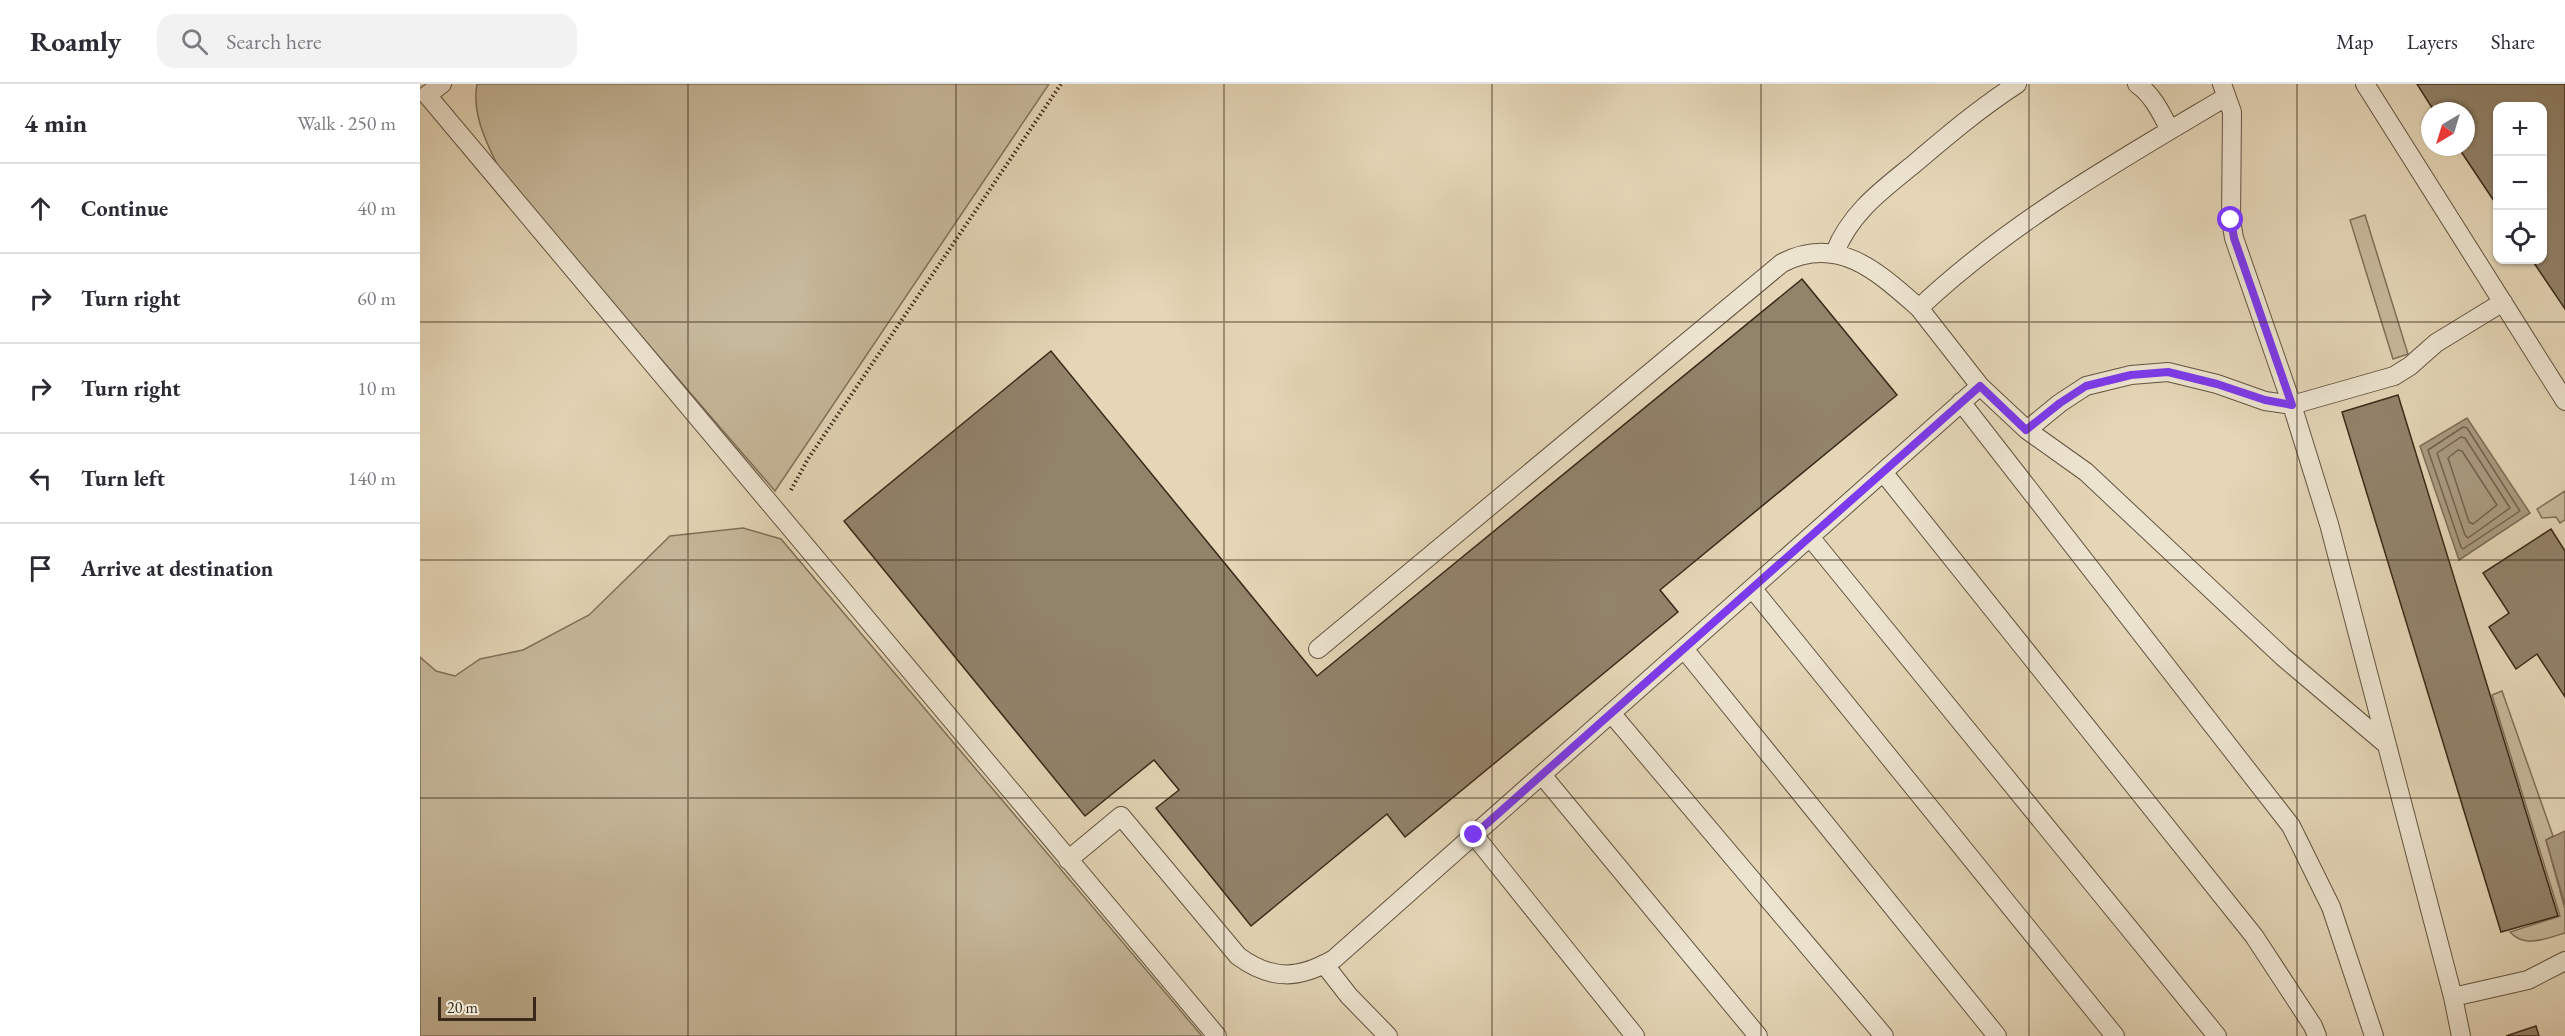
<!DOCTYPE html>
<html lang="en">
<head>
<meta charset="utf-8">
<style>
	:root { --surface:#fff; --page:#f2f2f3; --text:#2b2b33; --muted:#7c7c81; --line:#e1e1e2 }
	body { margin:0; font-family:"EB Garamond",serif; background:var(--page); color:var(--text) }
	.controls { position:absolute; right:18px; top:18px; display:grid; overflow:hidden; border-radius:12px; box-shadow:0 2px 4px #0004 }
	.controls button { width:54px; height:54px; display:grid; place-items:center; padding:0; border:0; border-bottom:2px solid var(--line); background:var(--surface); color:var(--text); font:30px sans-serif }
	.compass { position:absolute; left:2001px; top:18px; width:54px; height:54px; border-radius:50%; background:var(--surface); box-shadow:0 2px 4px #0004; rotate:218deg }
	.scale { position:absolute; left:18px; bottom:15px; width:98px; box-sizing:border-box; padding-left:6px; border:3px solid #3a2919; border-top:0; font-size:16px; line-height:21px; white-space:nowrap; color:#3a2919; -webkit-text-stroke:4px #ede4d0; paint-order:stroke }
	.stop { position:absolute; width:18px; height:18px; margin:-14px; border:4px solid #7c3aed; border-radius:50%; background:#fff }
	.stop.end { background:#7c3aed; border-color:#fff; box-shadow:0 2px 6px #0008 }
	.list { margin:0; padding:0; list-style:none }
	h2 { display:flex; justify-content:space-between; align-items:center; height:78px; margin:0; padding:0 24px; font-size:26px }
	h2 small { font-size:20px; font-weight:400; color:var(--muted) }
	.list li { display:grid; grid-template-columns:39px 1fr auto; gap:18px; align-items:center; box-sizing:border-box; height:90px; padding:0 24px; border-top:2px solid var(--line) }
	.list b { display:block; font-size:22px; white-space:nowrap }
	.list em { font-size:20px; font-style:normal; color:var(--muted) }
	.icon { flex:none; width:33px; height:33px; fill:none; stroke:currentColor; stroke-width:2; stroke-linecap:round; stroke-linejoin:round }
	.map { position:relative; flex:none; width:2145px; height:952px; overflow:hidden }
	header { display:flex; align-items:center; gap:36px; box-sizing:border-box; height:84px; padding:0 30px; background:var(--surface); border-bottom:2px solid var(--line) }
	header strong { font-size:28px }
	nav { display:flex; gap:33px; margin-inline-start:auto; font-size:21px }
	.search { width:420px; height:54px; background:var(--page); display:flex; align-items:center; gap:15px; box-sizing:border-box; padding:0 21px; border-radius:18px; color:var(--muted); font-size:22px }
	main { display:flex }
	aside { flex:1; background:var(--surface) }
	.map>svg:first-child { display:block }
	.green { fill:#c7b99c; stroke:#80715a; stroke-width:1.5 }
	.water { fill:#aa9b81; stroke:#7d6d57; stroke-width:1.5 }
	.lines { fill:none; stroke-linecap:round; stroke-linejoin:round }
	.shore { stroke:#72624d; stroke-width:1.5 }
	.building { fill:#92836b; stroke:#3a2919; stroke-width:1.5 }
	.service-casing { stroke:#645440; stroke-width:20 }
	.path { stroke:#3a2919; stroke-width:4; stroke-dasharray:1.5 3; stroke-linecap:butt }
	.service { stroke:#ede4d0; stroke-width:18 }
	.route { stroke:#7c3aed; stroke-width:8 }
	.grid { fill:none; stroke:#3a2919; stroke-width:1.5; stroke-opacity:0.55 }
</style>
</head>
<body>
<header>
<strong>Roamly</strong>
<div class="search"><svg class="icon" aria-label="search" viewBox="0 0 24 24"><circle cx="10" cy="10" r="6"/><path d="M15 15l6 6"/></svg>Search here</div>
<nav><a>Map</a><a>Layers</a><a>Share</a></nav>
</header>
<main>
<aside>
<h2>4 min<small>Walk · 250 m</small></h2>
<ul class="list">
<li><svg class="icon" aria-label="ahead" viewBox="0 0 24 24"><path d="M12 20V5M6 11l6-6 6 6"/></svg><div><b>Continue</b></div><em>40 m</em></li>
<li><svg class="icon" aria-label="right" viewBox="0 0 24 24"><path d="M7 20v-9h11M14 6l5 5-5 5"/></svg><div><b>Turn right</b></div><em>60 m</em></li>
<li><svg class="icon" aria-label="right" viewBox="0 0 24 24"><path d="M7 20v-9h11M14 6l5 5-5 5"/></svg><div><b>Turn right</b></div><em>10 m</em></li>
<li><svg class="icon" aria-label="left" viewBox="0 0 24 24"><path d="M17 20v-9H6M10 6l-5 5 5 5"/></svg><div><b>Turn left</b></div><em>140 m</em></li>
<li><svg class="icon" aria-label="arrive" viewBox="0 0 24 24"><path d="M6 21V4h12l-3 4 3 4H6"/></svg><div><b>Arrive at destination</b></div></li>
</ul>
</aside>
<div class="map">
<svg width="2145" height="952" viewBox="0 0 2145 952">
	<rect width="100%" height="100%" fill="#e4d6b7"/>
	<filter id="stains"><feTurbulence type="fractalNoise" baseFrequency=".00333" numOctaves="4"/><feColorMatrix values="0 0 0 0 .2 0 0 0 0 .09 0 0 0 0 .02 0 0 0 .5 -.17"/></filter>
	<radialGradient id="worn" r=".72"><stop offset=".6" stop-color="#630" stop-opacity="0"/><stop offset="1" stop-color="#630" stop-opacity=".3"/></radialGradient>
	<!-- green -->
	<path class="green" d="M57,0h572l-274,407 -273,-316c-13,-28 -31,-59 -25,-91z
		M1945,131l43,139 -15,5 -43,-139z
		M2145,407v29l-5,3 -4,-6 -14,1 -5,-9z
		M323,444l38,11 421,497h-782v-379l16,14 19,5 25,-17 43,-9 66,-35 81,-79z
		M2082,607l51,145 -7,4 19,69v24c-18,5 -40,16 -55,-1l50,-16 -68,-221z"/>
	<!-- water -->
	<path class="water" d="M2047,334l63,95 -71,47 -39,-114z
		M2145,747v74l-19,-65z"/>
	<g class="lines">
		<!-- shore -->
		<path class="shore" d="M2043,343l4,1 53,83 -57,38 -2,-2 -33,-97z
			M2041,353l4,1 45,70 -42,30 -3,-3 -28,-82z
			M2038,366l4,1 35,54 -24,19 -4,-2 -21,-64z"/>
	</g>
	<!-- building -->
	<path class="building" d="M1997,0h148v225l-33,-49h10v-154h-44v101l-40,-60h8v-36h-32z
		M1382,195l95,116 -237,195 18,22 -273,225 -18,-23 -136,112 -95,-118 23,-18 -25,-30 -69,56 -241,-295 207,-170 266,325z
		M1978,311l160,521 -57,16 -159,-520z
		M2131,445l14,22v146l-28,-43 -21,15 -27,-42 20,-14 -26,-40z
		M2116,942l3,10h-33z"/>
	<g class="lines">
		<defs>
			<path id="service" d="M22,0l-15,11 790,941
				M1717,0c16,11 24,29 33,46
				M1802,0l10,28 -1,108 3,18 58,167 37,119 124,473 8,39
				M1945,0l200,317
				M1415,168c16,-40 47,-62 79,-88 34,-29 66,-56 103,-80
				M1560,302l47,44 59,42 197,185 104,88
				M1541,318l330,424 40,81 43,129
				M1607,346l33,-27 26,-17 45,-11 37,-3 49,12 48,17 27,4 102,-29 16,-10 26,-23 67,-41
				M1463,388l371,464 59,90 4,10
				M1390,453l407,499
				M1332,504l363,448
				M898,565l464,-386c56,-29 96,9 137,45
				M1264,565l313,387
				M1191,629l273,323
				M1122,691l216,261
				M1054,751l161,201
				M648,776l53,-44 117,140c34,25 61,23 96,3l646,-573 -61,-78c91,-86 201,-148 307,-211
				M904,880l25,32 39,40
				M2033,913l75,-17 37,-19"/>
		</defs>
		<!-- service casing -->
		<use href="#service" class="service-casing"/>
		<!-- path -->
		<path class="path" d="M371,406l17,-31 253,-375"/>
		<!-- service -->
		<use href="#service" class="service"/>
	</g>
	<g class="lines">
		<!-- route -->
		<path class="route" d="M1054,751l506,-449 46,44 34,-27 26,-17 45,-11 37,-3 49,12 48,16 27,5 -58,-167 -3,-18"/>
	</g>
	<!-- grid -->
	<path class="grid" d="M268,0v952M536,0v952M804,0v952M1072,0v952M1341,0v952M1609,0v952M1877,0v952M0,238h2145M0,476h2145M0,714h2145"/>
	<rect width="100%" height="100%" filter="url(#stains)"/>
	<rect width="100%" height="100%" fill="url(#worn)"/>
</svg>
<div class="controls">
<button>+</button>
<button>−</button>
<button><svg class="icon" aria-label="locate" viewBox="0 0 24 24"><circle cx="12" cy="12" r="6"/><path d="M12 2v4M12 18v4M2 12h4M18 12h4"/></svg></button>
</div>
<svg class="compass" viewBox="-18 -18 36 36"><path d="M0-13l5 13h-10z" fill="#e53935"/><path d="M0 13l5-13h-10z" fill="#7c7c81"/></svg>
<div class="scale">20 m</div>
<div class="stop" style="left:1811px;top:136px"></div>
<div class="stop end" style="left:1054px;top:751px"></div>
</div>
</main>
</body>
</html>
